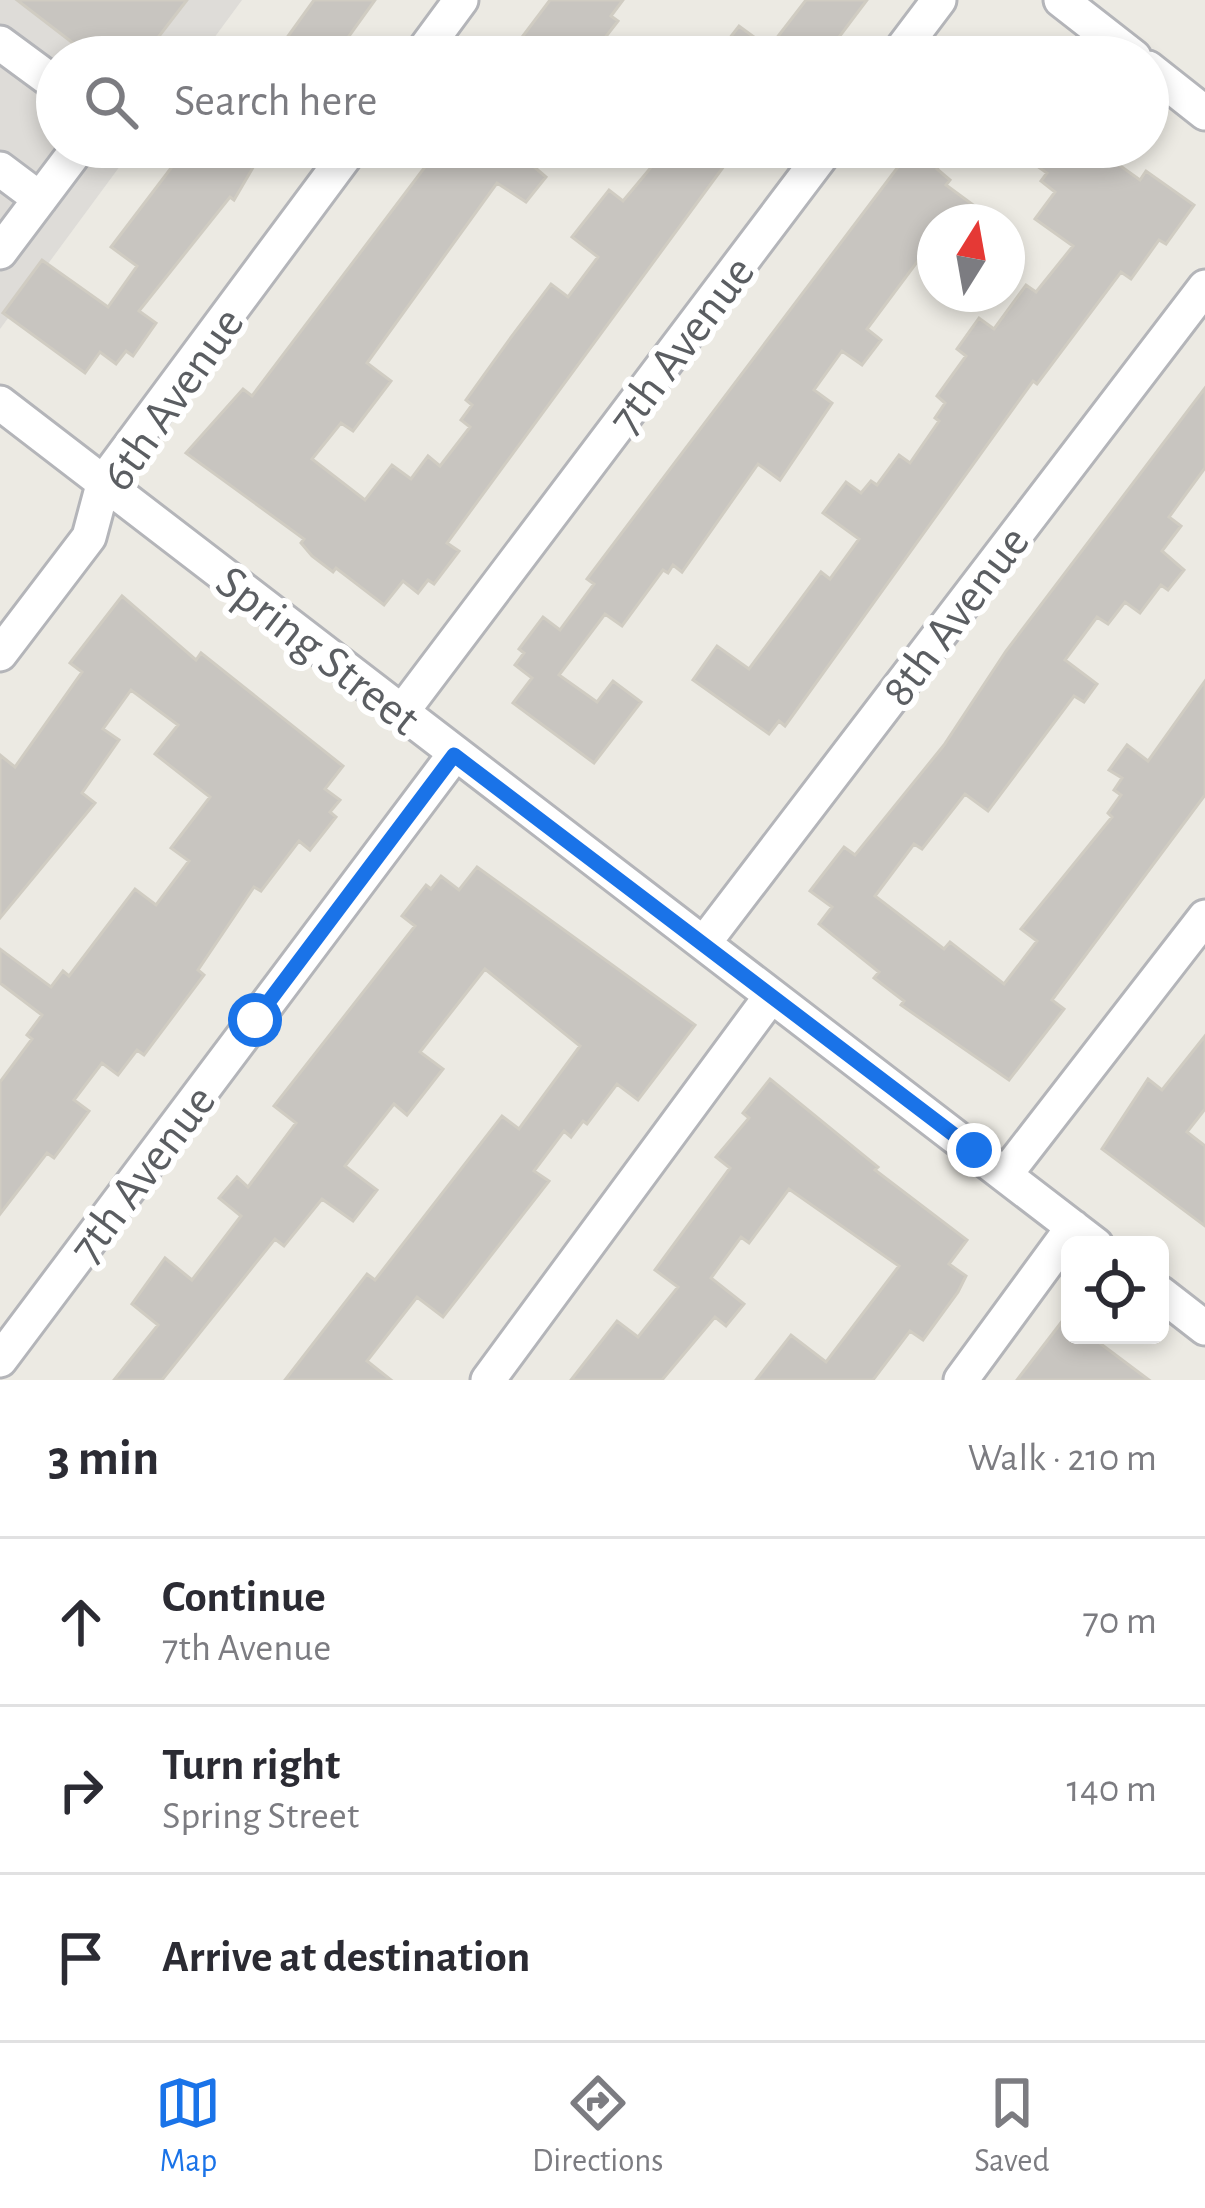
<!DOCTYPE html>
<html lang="en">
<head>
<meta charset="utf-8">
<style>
	:root { --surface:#fff; --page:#f7f7f7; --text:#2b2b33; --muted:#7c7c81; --line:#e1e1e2; --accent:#1a73e8 }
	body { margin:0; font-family:"Alegreya Sans",sans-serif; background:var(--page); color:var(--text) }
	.controls { position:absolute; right:36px; bottom:36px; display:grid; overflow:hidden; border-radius:18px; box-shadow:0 6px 18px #0003 }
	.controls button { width:108px; height:108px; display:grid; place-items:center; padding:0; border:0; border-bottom:3px solid var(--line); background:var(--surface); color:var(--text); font:60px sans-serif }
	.compass { position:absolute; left:917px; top:204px; width:108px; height:108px; border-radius:50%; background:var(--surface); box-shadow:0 6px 18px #0003; rotate:11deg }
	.stop { position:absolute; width:36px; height:36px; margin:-27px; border:9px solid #1a73e8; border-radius:50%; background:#fff }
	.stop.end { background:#1a73e8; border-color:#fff; box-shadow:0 3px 12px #0008 }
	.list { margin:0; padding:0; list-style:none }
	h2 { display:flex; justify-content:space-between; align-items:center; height:156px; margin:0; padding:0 48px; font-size:51px }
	h2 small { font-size:39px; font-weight:400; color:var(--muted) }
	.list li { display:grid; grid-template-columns:78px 1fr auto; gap:36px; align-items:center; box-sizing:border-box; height:168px; padding:0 48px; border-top:3px solid var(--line) }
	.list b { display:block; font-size:45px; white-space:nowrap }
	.list p { margin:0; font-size:39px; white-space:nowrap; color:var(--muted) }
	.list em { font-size:39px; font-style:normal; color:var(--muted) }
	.icon { flex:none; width:66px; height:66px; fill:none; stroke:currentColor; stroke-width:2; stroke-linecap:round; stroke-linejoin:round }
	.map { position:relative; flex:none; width:1205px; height:1380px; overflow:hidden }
	.search { position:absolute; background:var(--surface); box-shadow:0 6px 18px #0003; left:36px; right:36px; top:36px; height:132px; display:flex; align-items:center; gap:30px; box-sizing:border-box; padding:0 42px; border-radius:66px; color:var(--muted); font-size:45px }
	.sheet { height:660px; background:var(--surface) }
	nav { display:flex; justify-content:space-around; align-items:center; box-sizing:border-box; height:168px; border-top:3px solid var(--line); background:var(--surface); font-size:33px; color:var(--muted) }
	nav a { display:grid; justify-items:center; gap:6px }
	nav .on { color:var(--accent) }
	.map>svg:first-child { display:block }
	.industrial { fill:#dedcd8 }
	.building { fill:#c8c5c0; stroke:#d0ccc2; stroke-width:3 }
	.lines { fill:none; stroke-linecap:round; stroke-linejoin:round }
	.minor-casing { stroke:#b4b5b9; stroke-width:39 }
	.minor { stroke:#fff; stroke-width:33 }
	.route { stroke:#1a73e8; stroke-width:15 }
	.labels { text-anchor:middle; stroke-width:12; stroke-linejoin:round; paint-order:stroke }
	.street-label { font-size:48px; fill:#5b5e62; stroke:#fff }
</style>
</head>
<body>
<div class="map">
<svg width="1205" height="1380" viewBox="0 0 1205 1380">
	<rect width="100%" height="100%" fill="#eceae3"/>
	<!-- industrial -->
	<path class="industrial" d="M0,0h242l-42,57h-143v90h77l-134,182z"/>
	<!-- building -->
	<path class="building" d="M17,0h170l-44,57h-52z
		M314,0h61l-41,57h-61z
		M550,0h73l-12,16 7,5 -28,36h-83z
		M806,0h61l-43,57h-109l24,-31 30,22z
		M187,147h78l-31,53 -4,-3 -91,114 17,12 -23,33 -7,-5 -10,13 -16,-12 -15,21 -82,-60 39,-53 66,47 29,-41 -26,-19z
		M440,147h71l35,30 -20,25 -29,-19 -130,180 24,18 -38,50 -12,-8 -29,36 53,41 27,-35 19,14 17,-23 12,10 30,-39 -9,-7 11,-15 -6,-5 43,-60 42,-56 17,13 30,-40 -26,-20 37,-47 14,11 45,-54h70l-291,396 12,8 -25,33 -6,-4 -10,13 -15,-12 -19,24 -48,-37 -3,4 -21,-16 -11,-13 3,-4 -118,-86 57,-64 9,7z
		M913,147h40l-16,22 13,11 -4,5 30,22 -12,15h-29v16l-68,91 14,11 -19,25 -20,-14 -28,39 18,13 -52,77 -22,-16 -76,108 -9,-7 -5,8 -5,-3 -41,56 -17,-12 -46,61 38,27 16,-21 28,21 -47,61 -81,-60 19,-25 -17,-13 9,-12 -5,-4 24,-32 17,13 34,-46 -7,-5z
		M1010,147h84l46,33 6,-9 48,34 -28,39 -7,-4 -28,39 -10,-7 -84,112 -4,-3 -248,345 -6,-5 -10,13 -76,-54 24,-34 32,23 72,-97 9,7 29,-40 -36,-26 23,-31 15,11 10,-12 6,4 22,-30 11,8 29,-42 -4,-3 10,-15 -8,-7 29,-40 -9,-7 22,-31 15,11 32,-44 10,7 37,-46 -38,-27 20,-27 -14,-11 6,-8z
		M1205,388v80l-36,49 12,9 -19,25 22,19 -16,20 -7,-5 -21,28 -15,-11 -17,22 -11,-7 -32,43 32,24 -13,18 -10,-6 -86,115 -23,-17 -43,55 -8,-5 -39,52 69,53 6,-7 54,42 33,-43 -16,-12 91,-112 -4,-4 13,-18 -7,-5 8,-12 -13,-8 18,-25 21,16 57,-80v114l-153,205 12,9 -55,71 -108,-75 3,-4 -30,-23 5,-6 -60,-48 13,-17 -22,-16 34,-44 11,8 89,-110 62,-94z
		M122,596l74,64 5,-7 142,113 -18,23 15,11 -10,12 6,5 -26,33 -11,-9 -38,50 -7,-4 -56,83 6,5 -60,80 -7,-5 -19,25 -16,-12 -28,37 15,11 -35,47 -7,-5 -47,61v-132l32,-43 -5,-4 15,-20 -42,-32v-34l51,38 12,-16 6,5 66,-87 21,16 33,-44 -18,-13 39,-51 -55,-43 23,-29 -47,-35 -28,39 16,11 -37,53 13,10 -95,115v-163l15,12 67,-95 -12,-9z
		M477,867l218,158 -57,75 -21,-16 -30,40 -4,-3 -12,16 -7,-6 -30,40 15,10 -106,136 -26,-20 -50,64 24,19h-106l82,-106 8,6 127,-164 17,13 61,-83 -95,-77 -65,83 23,17 -36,46 -13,-11 -49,62 32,24 -24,31 -31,-22 -38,47 -9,-7 -113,141h-48l44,-55 -26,-21 33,-46 27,22 49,-64 -22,-18 18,-21 11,10 48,-64 -22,-17 141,-180 -13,-10 24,-31 5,4 10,-13 18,14z
		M1205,1036v73l-18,23 18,14v80l-103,-77 46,-70 14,11z
		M770,1079l108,88 -3,3 92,70 -18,24 17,12 -8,16 -35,48 -13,-9 -37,49h-117l35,-45 35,27 73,-96 -110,-77 -40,54 -8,-6 -30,41 33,26 -18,22 -11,-9 -53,63h-91l46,-59 21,16 40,-50 -23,-17 75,-102 -14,-11 33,-39 -6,-5z
		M1070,1311v24h19l60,45h-132z"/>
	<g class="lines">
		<defs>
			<path id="minor" d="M1061,0l73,57
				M0,43l57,42
				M419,57l42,-57
				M896,57l43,-57
				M1148,68l57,45
				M0,169l40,30
				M0,252l79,-105
				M0,403l1096,842
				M0,654l89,-117 15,-56 248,-334
				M401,713l427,-566
				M704,943l501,-656
				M1005,1175l200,-258
				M1160,1293l45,35
				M0,1360l454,-605
				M488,1380l283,-384
				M961,1380l112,-153"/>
		</defs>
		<!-- minor casing -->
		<use href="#minor" class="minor-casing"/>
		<!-- minor -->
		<use href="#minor" class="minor"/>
	</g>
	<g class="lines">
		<!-- route -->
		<path class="route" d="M255,1020l199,-265 520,395"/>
	</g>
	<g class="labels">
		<!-- street labels -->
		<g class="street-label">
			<text transform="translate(680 344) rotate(-53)" y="17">7th Avenue</text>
			<text transform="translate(171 398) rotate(-55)" y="17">6th Avenue</text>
			<text transform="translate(954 615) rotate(-53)" y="17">8th Avenue</text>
			<text transform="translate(319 649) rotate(38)" y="17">Spring Street</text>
			<text transform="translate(141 1173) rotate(-53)" y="17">7th Avenue</text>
		</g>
	</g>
</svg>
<div class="controls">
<button><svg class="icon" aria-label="locate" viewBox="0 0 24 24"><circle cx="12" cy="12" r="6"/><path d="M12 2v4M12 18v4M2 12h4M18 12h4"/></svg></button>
</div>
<svg class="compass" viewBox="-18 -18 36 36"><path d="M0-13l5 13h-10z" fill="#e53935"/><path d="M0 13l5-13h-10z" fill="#7c7c81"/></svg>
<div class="stop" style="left:255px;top:1020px"></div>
<div class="stop end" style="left:974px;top:1150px"></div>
<div class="search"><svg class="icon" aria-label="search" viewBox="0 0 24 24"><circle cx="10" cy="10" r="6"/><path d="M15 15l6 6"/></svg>Search here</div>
</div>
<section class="sheet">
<h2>3 min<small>Walk · 210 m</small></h2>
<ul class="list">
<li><svg class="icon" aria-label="ahead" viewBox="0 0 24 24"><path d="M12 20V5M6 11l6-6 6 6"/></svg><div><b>Continue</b><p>7th Avenue</p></div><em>70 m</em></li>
<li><svg class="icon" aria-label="right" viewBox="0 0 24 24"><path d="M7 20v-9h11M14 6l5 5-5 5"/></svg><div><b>Turn right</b><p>Spring Street</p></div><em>140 m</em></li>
<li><svg class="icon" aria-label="arrive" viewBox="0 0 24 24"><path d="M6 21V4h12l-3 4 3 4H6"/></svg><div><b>Arrive at destination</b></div></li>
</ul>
</section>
<nav>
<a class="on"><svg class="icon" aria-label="map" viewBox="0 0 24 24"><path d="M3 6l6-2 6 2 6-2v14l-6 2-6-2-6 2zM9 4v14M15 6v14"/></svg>Map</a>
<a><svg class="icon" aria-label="directions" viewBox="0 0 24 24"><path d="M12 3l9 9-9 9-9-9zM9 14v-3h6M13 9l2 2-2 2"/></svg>Directions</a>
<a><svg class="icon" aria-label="saved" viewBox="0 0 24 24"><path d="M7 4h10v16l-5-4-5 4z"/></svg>Saved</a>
</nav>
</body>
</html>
